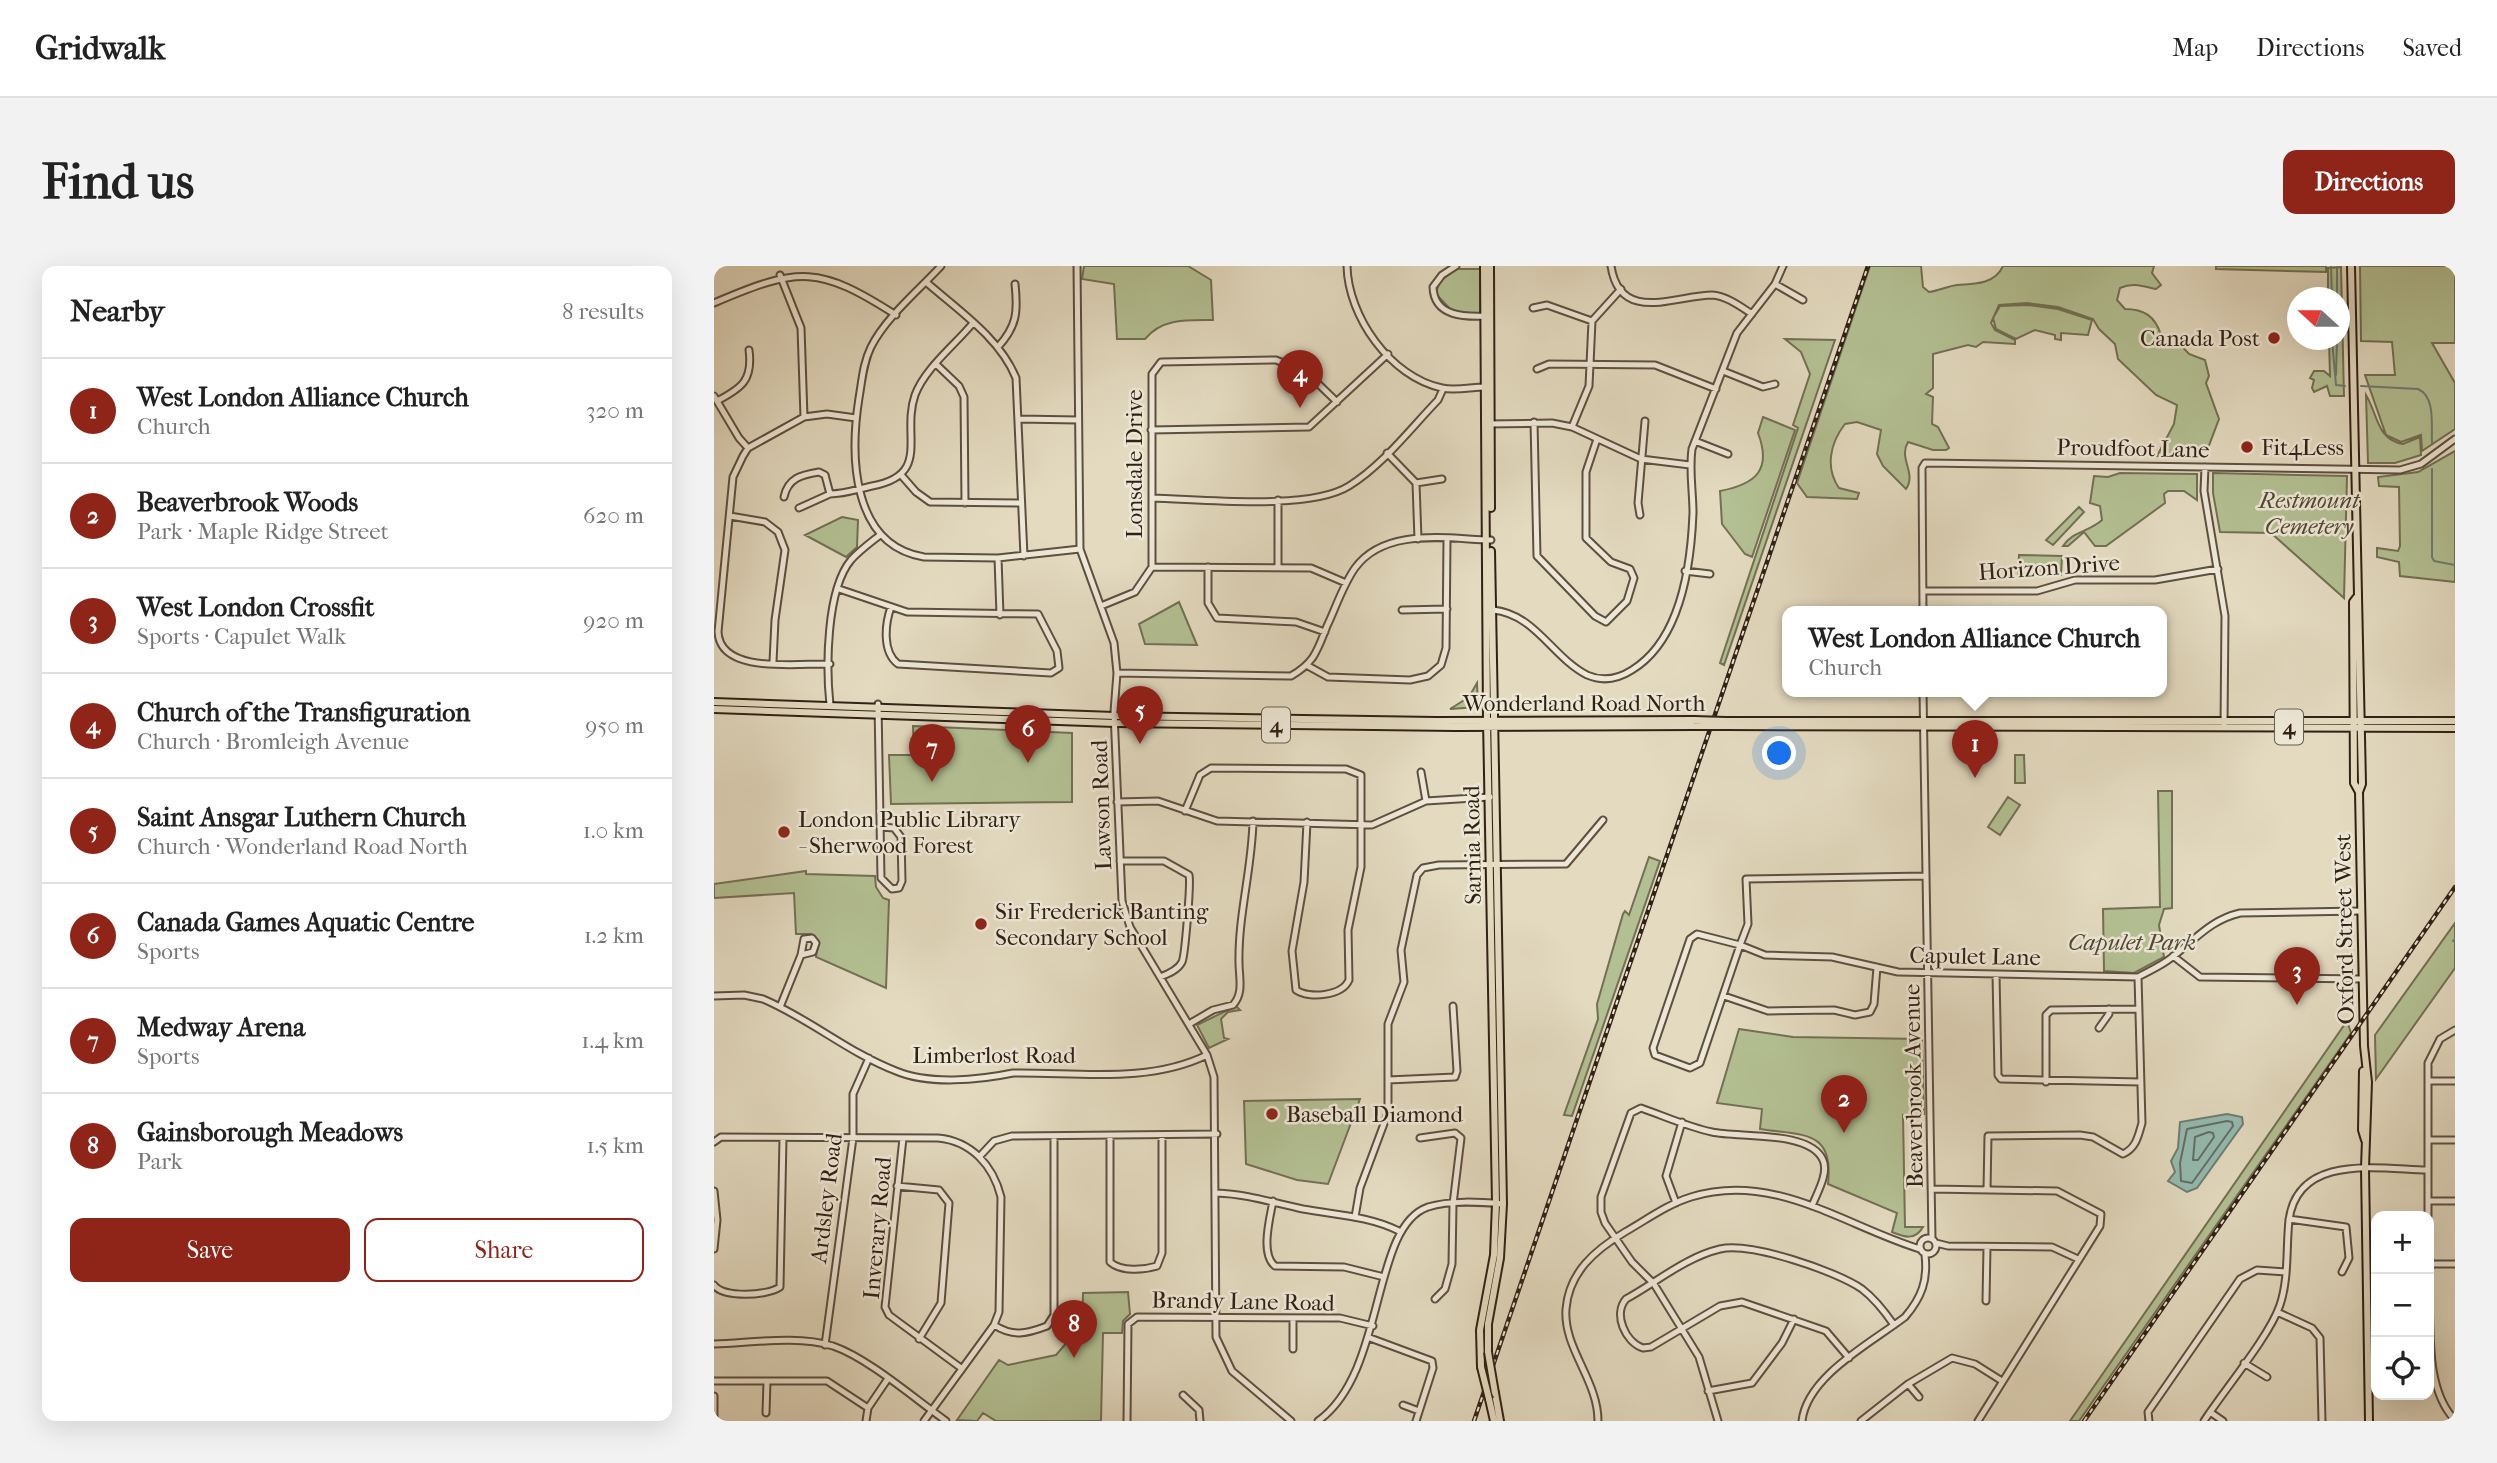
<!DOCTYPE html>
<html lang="en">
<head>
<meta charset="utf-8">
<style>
	:root { --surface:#fff; --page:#f2f2f2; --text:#222; --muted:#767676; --line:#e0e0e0; --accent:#8f2418 }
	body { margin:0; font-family:"IM FELL French Canon",serif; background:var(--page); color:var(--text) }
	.controls { position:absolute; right:21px; bottom:21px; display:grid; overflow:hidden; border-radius:14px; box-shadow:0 7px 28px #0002 }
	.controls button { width:63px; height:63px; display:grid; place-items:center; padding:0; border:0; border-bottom:2px solid var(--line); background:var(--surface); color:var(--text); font:35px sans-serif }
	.compass { position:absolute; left:1573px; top:21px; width:63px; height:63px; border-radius:50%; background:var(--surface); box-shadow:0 7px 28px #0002; rotate:291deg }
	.you { position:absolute; left:1066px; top:488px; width:24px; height:24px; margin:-18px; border:5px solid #fff; border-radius:50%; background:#1a73e8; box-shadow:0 0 0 10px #1a73e833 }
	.badge { display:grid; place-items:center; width:46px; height:46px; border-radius:50%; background:var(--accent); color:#fff; font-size:23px; font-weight:700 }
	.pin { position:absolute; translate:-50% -58px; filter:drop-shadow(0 2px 4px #0008) }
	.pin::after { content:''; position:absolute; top:37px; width:24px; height:21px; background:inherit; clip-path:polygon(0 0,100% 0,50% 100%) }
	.popup { position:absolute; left:1068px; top:340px; width:385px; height:91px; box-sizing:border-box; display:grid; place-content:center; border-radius:14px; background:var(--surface); filter:drop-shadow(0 2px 5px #0005); font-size:23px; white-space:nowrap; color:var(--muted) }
	.popup b { font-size:26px; color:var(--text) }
	.popup::after { content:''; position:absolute; left:50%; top:100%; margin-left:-14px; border:14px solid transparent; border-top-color:var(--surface) }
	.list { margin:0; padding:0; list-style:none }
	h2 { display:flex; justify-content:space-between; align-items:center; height:91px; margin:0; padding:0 28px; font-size:30px }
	h2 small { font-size:23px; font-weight:400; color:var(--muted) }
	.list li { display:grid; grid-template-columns:46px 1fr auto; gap:21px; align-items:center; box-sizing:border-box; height:105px; padding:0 28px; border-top:2px solid var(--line) }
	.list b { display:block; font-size:26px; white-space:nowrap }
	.list p { margin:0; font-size:23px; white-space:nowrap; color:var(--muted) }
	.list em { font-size:23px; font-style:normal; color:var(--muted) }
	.actions { display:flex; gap:14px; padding:21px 28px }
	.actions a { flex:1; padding:16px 0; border:2px solid var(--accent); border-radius:14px; text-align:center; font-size:24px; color:var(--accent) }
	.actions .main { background:var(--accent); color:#fff }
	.icon { flex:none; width:38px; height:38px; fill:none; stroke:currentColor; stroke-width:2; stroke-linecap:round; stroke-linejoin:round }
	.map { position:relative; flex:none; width:1741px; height:1155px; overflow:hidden; border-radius:14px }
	header { display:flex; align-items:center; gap:42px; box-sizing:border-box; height:98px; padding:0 35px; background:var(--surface); border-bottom:2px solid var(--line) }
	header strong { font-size:33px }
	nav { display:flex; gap:38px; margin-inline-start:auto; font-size:24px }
	.intro { display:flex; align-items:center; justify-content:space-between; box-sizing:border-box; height:168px; padding:0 42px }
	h1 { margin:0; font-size:49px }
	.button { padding:18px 32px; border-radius:14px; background:var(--accent); color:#fff; font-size:24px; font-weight:700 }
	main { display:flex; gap:42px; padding:0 42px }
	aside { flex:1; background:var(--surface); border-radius:14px; box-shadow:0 7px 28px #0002 }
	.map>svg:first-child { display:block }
	.green { fill:#b3c093; stroke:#727054; stroke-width:2 }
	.water { fill:#95bbb2; stroke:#6d7d73; stroke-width:2 }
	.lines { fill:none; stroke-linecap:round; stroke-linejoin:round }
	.shore { stroke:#636e64; stroke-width:2 }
	.stream { stroke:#6d7d73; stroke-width:2 }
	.minor-casing { stroke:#5e4f40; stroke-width:9 }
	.major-casing { stroke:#312115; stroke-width:10 }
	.minor { stroke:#ede7d6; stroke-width:5 }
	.major { stroke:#e3dac0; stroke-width:6 }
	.rail-casing { stroke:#312115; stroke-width:4.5 }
	.rail { stroke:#ede7d6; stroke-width:2; stroke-dasharray:5; stroke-linecap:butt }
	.major-bridge-casing { stroke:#312115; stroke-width:10; stroke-linecap:butt }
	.major-bridge { stroke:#e3dac0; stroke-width:6 }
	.poi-dot { fill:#8f2418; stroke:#ede7d6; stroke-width:2.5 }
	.labels { text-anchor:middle; stroke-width:5; stroke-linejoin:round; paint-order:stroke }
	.shield { fill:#ede7d6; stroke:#695c4f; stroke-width:2 }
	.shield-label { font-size:21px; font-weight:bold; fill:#312115 }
	.poi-label { font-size:23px; fill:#312115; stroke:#ede7d6; text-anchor:start }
	.street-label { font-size:23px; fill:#312115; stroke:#ede7d6 }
	.park-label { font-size:23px; font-style:italic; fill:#524934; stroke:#ede7d6 }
</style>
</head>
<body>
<header>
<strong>Gridwalk</strong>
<nav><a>Map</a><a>Directions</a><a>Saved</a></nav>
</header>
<div class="intro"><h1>Find us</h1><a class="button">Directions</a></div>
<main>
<aside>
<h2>Nearby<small>8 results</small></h2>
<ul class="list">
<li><span class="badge">1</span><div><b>West London Alliance Church</b><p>Church</p></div><em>320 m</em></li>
<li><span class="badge">2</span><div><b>Beaverbrook Woods</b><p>Park · Maple Ridge Street</p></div><em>620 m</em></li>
<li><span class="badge">3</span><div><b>West London Crossfit</b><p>Sports · Capulet Walk</p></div><em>920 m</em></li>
<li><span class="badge">4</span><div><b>Church of the Transfiguration</b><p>Church · Bromleigh Avenue</p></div><em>950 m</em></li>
<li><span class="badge">5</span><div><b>Saint Ansgar Luthern Church</b><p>Church · Wonderland Road North</p></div><em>1.0 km</em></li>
<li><span class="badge">6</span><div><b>Canada Games Aquatic Centre</b><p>Sports</p></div><em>1.2 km</em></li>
<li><span class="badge">7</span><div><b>Medway Arena</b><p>Sports</p></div><em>1.4 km</em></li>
<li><span class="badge">8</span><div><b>Gainsborough Meadows</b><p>Park</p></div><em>1.5 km</em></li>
</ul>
<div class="actions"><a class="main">Save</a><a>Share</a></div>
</aside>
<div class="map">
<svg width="1741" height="1155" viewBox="0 0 1741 1155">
	<rect width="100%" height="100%" fill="#e3dac0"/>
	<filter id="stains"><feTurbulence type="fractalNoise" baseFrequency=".00286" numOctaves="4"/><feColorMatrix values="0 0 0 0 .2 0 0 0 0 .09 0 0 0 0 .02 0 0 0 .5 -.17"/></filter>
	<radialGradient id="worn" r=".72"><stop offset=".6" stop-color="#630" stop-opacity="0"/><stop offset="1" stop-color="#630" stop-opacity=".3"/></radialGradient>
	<!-- green -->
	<path class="green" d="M370,0h104l23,14 2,40c-26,0 -51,-2 -68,19h-28l-3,-55 -32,-5z
		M1156,0h51l2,21 6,5c9,-1 19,-6 28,-7 18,-1 38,-1 46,-19h151l-2,7 9,12 -5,4c-14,-3 -23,-7 -36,-1l-3,12 8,9c19,0 30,7 36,26l14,4 14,15 16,6 4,16 -3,7 13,36 -11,29 -14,9 -37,-1 17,-32 3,-19 -21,-10 -38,-36 -3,-15 -16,-15 -6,-10 -35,-12 -31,-4 -28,2 -8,18 4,7 20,10v4l-32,-2 -7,5 -8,-2 -35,9v34l-7,6 7,3 -1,27 6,3 11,21 -3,2h-13l-25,-8c-10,17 9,31 -2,47l-23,-23 -6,-12 4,-24 -24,-8 -12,2c-15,19 -20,44 -6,64l20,5 -2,6 -50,-2 -10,-14z
		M1502,0h110v6l-110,-3z
		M1646,0h95v77h-23l23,40v46l-33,22 -1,-16 -20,7 -15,-7 -21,-60h30l-3,-33 -31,-1z
		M1627,1l3,129h-14l-3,-10 -13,6 -2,-4 2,-8 -4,-2 4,-7h10l6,5 -1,-36h11v-42l-12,-1v-29z
		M742,3h24v45l-27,-2 -17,-18 3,-12z
		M1314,39l30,4 34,11 -4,15 -27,-2v7l-6,-1v-4l-20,-5 -19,9 -20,-10 -3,-11 7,-12z
		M1071,73l50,1 -111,325 -4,-2 78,-235 -5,-3 17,-51 -9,-22z
		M1652,129c12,20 11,45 37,49l17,-7 1,18 -26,8h-27z
		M1049,151l32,13 -43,127 -7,-3 -23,-30 -2,-33c36,-7 52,-21 38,-58z
		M1741,185v131l-55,-6 -1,-14 -22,-5v-9l21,3 2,-5 -1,-59 -20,-1 -1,-9 40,-5z
		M1406,207l77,1v26l-13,-9h-16l-4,3 1,9 -59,43h-11l-11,-14 -16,14h-5c10,-15 26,-14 39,-26l-2,-14 -10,-3 4,-27 14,1z
		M1499,207l134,3 -3,122 -73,-65 -51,-1 -7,-39z
		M1365,241l5,5 -31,33 -7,-5z
		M128,251l16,3 -1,27 -11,10 -41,-22z
		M1305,289l43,1 -1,19h-43z
		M465,336l18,43 -52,-1 -6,-20z
		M763,417l1,24 -28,2 19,-12z
		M199,460l159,7v69l-181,2 -2,-49h25z
		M1301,489h9l1,28h-10z
		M1444,525h14v117l-8,1 -5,16 5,32 -30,16 -30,-2 -1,-62 57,-2z
		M1294,531l12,8 -20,30 -12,-8z
		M935,591l11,4 -88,255 -8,-1 34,-96 -1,-15 26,-90 2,-3 4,4z
		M92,605v3l69,2 1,11 7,11 6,2 -3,88 -70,-31 2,-11 -7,-12h-15l-2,-41 -80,5v-14z
		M1741,657v45l-79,111 -1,-44z
		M522,740l4,4 -12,2 -7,7 3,19 4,1 -19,9 -12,-23z
		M1633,755l4,12 -272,388h-9z
		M1025,763l54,8 129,2 2,75 -21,1 2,112h18c-8,14 -19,10 -31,5l5,-19 -69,-29c6,-55 -25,-48 -68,-55l2,-20 -45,-6z
		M646,833l-32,85 -31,-4 -51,-16 -2,-63z
		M414,1026l2,22 -7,7 -1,12h-19l-2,88h-105l-13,-8 -6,8 -20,-1 42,-60 9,5 48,-10 26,-30 1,-32z"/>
	<!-- water -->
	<path class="water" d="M1513,848l15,3 1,7 -46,64 -10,4 -19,-11 7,-9 -4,-11 7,-13 2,-26z"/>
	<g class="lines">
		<!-- shore -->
		<path class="shore" d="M1513,855l5,1 1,4 -41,57 -11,-2 -1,-18 7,-34z
			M1495,866l4,1 1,4 -16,23h-5l2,-23z"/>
		<!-- stream -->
		<path class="stream" d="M1617,0l1,32
			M1623,0v32
			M1618,74l4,45 9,1
			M1622,109l1,-35
			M1647,120l57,3c18,8 13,37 14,54
			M1718,203v88l2,4 21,4
			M1739,675l2,-2"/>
		<defs>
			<path id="minor" d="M227,0c-22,24 -55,51 -70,81 -8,16 -9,34 -12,51 -9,57 -8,147 65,159l74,1 82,-9
				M363,0l3,283 34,94 3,30 -3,39 8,189 8,26 77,128 7,22 2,260 16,34 59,50
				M633,0c1,50 43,111 95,122 13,3 30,-1 44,-1
				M742,0l-14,9 -9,12c1,30 32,30 54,29
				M897,0c9,59 66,29 101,29 15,1 29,12 40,19
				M66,9l21,53 3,89
				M212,16c32,28 74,56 90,96l8,178
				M1061,18l28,16
				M0,37c86,-37 105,-37 182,12
				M819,42l14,-3 45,16
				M284,81c19,-21 20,-35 17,-63
				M223,99l22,21 5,11 1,106
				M823,103l12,-5 106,1 61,24
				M1009,105l40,16 12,-3
				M0,130l25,42 9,10
				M3,135c25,-13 36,-21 32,-51
				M304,153l60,1
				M820,156l3,134 58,60 11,6 21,-21 7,-23 -4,-9 -19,-7 -25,-24v-66l11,-33
				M773,158l65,-1 20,4 69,32 49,6
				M858,161l17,-41 3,-65 29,-32
				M437,164l158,-3 79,-73
				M981,175l33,13
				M673,187l29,30 2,56
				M1491,201l-1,24 21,125 -1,108
				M188,210l14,16 14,10 89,1
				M702,217l26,-4
				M70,231c4,-19 17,-22 35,-25l6,3 5,19c15,0 28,-5 42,-8 60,-11 29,-51 43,-91 10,-27 40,-50 58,-72
				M438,232c49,1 157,13 197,-12 34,-21 62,-58 89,-86l5,-11
				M564,234v66
				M85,242l31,-14
				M926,249l-2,-12 7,-82
				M16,250l35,6 13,10 7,18 -10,70 -2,42
				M284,292l2,57
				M438,301l159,1 35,15
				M494,301v36l9,15 79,4 29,10
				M971,305l25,3
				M125,323l68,23 131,2 19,37 2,17 -8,5 -153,-9c-16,-12 -13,-40 -7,-57
				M1210,325h113l38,-11h80l63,-11
				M387,340l34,-14 17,-25v-193l9,-12 115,-2 30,12 31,30
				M688,344l45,-1
				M779,344c42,4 59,47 94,65 16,7 31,4 45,-5 49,-30 59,-105 61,-157 0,-22 -4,-42 -1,-64l45,-116 38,-49 8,-18
				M1209,346l-1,-144 3,-5 475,7 21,-6 34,-25
				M116,398c-31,-1 -110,11 -112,-32l15,-155 10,-21 5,-8 56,-31 23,-3 29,4
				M594,400l20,11 82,3 18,-4 13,-11 5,-17 1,-109
				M403,407l174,3c24,-14 26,-25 36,-50 9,-19 16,-41 28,-58 30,-41 92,-29 136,-28
				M1209,426l9,547
				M164,438l3,174 11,11 7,-1 3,-7 -1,-44 -7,-9 -13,-1
				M116,439c-4,-37 -4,-115 21,-145 8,-9 19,-17 29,-25
				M707,506l5,29
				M403,536l41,-1 59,20 155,4 54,-24 64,-4
				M471,545l15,-36 11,-7 135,1 15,6v92l-13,63 1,50c-7,16 -40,19 -53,10l-4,-39 12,-69 3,-60
				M406,595h44l25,14c2,7 -4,81 -7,87 -4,8 -14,12 -22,15
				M1212,610l-180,3 2,45 -8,21 -43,-11 -7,5 -37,109 2,7 35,13 10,-5 40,-118 25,10 67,2 66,15 240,5c11,-6 23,-11 33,-19 24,-18 39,-38 69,-45l121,-2
				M1459,690l27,21 162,2
				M1282,708l2,101 3,4 140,3
				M0,730l30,-1 19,4c47,20 86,54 133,72 33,14 83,9 117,2 64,-1 135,11 194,-18
				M1010,730l44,15 66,-1 21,5 15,-3 4,-8 3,-37
				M66,741l21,-52 12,-3 3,-9 -4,-5 -8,1 -3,16
				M475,758l24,-14 20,-5c11,-12 6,-28 6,-42 -1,-48 13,-94 14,-142
				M1385,762l10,-14v-5
				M674,814l67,-3 2,-6 -4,-65
				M1714,815h27
				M1332,816v-67l5,-5 88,-1
				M396,870v126c11,10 34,8 47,4l5,-13v-117
				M189,872l-18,169 4,8 72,53
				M706,872l35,-5 6,5 -8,66 -1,60 -7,25 -10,10
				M1714,874h27
				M0,876l7,-5 217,1c33,3 55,27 63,59l-2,115 -5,13 -70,96
				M266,890l14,-15 18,-5 205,-2
				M183,920l42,4 10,13 -8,100 -22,36
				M1218,923l125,2 44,23 -1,12 -122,195
				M1273,924l1,-54 92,-1 13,2 30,17c13,-6 15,-17 19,-31l-4,-146
				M0,925l3,29 -3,29
				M503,927c30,1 57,10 86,16 33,6 66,7 96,22
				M559,935c-3,17 -13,53 2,65l69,1 40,10
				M1714,935h27
				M962,937l-10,-27 16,-54
				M1714,950v-153l12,-24 15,-9
				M641,951l5,-29 28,-75v-89l16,-42 -3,-32 16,-75 6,-7 16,-3 127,-1 37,-44
				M1575,953l57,8 3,31 -7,14
				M1206 980a8 8 0 1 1 16 0a8 8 0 1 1-16 0Z
				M1222,977l12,3 104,1 26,12
				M1715,998h26
				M0,1019c9,13 53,11 66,2l3,-149
				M1715,1023c2,41 -4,100 26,131
				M1272,1035l1,-54
				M1563,1046l35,16 8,10 2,83
				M280,1059c19,12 32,9 53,1l7,-11v-179
				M656,1072l62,23 1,7 -17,53
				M0,1078c37,-1 83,-9 119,2 35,12 82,53 113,75
				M111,1079l28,-207v-44l16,-36
				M579,1083v-31
				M1135,1092l-23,-27 -84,-29 -22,4 -69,41 -8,1c-18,-6 -30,-34 -17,-49 31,-17 60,-42 94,-50 31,-7 116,22 142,40 13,10 23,23 32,36
				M1530,1097l23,14
				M0,1115h113l41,27
				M1194,1118l11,13
				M994,1125l44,-8 30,-40 12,-24
				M469,1129l16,15 1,11
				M0,1130v25
				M689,1139l16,6
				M1496,1146l13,9
				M52,1147l1,-32
				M152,1155l2,-13 19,-28
				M413,1155l1,-97 9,-7 203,1 33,8
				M604,1155c69,-49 52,-194 110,-214 22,-7 52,-5 75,-3
				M884,1155c0,-41 -35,-73 -32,-112 3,-37 29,-59 59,-77 21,-12 43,-28 66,-35 83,-26 154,29 229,52
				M1004,1155l-19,-64 -45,-73 -22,-22 -27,-39 -4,-11v-15l30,-84 10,-5c23,8 47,19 71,24 26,6 98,-2 111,28 6,13 -6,33 -11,46
				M1088,1155c5,-45 69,-78 103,-104 17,-20 23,-37 20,-62
				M1147,1155l47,-37 44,-26 23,6 27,17
				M1435,1155l-1,-9 92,-133 17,-9 29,2
				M1490,1155c20,-31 65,-84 76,-116 9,-27 6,-57 9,-85 9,-67 90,-51 138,-50"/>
			<path id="major" d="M776,0l1,242
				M1637,0l11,518 -3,8
				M1642,332l-3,4 1,181 5,9 5,254 4,36 -3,86 4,253
				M0,436l401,14 321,5 258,-1
				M0,443l401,14 341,4 238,-1
				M1012,455h729
				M1012,460l729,2
				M1649,805l-1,59 3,10
				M774,1086v-28l12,-66 3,-54 -12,-653
				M767,1101l-1,-37 14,-75 2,-52 -9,-483 -3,-454
				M781,1127l5,28
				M775,1133l5,22"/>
		</defs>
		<!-- minor casing -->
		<use href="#minor" class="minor-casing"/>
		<!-- major casing -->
		<use href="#major" class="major-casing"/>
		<!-- minor -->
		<use href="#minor" class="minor"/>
		<!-- major -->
		<use href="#major" class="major"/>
		<defs>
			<path id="rail" d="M760,1155l394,-1155
				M1370,1155l371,-534"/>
		</defs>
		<!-- rail casing -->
		<use href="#rail" class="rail-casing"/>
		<!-- rail -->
		<use href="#rail" class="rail"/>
		<defs>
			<path id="major-bridge" d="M980,454l32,1
				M980,460h32
				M774,1086l7,41
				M767,1101l8,32"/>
		</defs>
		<!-- major-bridge casing -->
		<use href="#major-bridge" class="major-bridge-casing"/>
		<!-- major-bridge -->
		<use href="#major-bridge" class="major-bridge"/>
	</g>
	<!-- markers -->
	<g class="poi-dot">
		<circle cx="1560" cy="72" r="7"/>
		<circle cx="1533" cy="181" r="7"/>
		<circle cx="70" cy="566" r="7"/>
		<circle cx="267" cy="658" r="7"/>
		<circle cx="558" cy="848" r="7"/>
	</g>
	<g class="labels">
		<!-- shield labels -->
		<g class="shield">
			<rect x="548" y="441.5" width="28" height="35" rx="5"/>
			<rect x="1561" y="443.5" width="28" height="35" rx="5"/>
		</g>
		<g class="shield-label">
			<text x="562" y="466">4</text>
			<text x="1575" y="468">4</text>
		</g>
		<!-- poi labels -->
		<g class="poi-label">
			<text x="1546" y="80" text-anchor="end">Canada Post</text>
			<text x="1547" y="189">Fit4Less</text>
			<text x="84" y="561">London Public Library<tspan x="84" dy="26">- Sherwood Forest</tspan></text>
			<text x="281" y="653">Sir Frederick Banting<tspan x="281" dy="26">Secondary School</tspan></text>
			<text x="572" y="856">Baseball Diamond</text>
		</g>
		<!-- street labels -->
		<g class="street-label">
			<text transform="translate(1419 182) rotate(1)" y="8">Proudfoot Lane</text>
			<text transform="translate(420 198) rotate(-90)" y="8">Lonsdale Drive</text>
			<text transform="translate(1335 301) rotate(-4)" y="8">Horizon Drive</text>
			<text x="870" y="445">Wonderland Road North</text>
			<text transform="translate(387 539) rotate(-92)" y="8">Lawson Road</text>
			<text transform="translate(758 579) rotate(-91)" y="8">Sarnia Road</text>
			<text transform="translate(1630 663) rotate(-91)" y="8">Oxford Street West</text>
			<text transform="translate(1261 690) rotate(1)" y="8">Capulet Lane</text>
			<text x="280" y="797">Limberlost Road</text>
			<text transform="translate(1199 820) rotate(-91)" y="8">Beaverbrook Avenue</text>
			<text transform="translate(112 932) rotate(-83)" y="8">Ardsley Road</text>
			<text transform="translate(163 962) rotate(-85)" y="8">Inverary Road</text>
			<text transform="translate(529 1035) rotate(1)" y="8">Brandy Lane Road</text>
		</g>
		<!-- park labels -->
		<g class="park-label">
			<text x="1595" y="242">Restmount<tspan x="1595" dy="26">Cemetery</tspan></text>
			<text x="1418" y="684">Capulet Park</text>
		</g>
	</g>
	<rect width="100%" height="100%" filter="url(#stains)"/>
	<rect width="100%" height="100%" fill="url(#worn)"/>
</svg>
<div class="controls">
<button>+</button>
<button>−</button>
<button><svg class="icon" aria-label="locate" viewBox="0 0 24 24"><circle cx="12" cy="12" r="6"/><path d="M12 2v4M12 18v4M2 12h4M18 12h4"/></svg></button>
</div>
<svg class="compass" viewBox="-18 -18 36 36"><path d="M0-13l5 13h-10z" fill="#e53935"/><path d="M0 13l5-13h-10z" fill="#767676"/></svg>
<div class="you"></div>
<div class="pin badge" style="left:1261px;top:512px">1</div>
<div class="popup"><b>West London Alliance Church</b>Church</div>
<div class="pin badge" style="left:1130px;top:867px">2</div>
<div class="pin badge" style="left:1583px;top:739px">3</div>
<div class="pin badge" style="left:586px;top:142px">4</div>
<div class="pin badge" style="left:426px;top:478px">5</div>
<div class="pin badge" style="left:314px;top:497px">6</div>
<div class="pin badge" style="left:218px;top:516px">7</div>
<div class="pin badge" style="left:360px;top:1092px">8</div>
</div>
</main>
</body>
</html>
